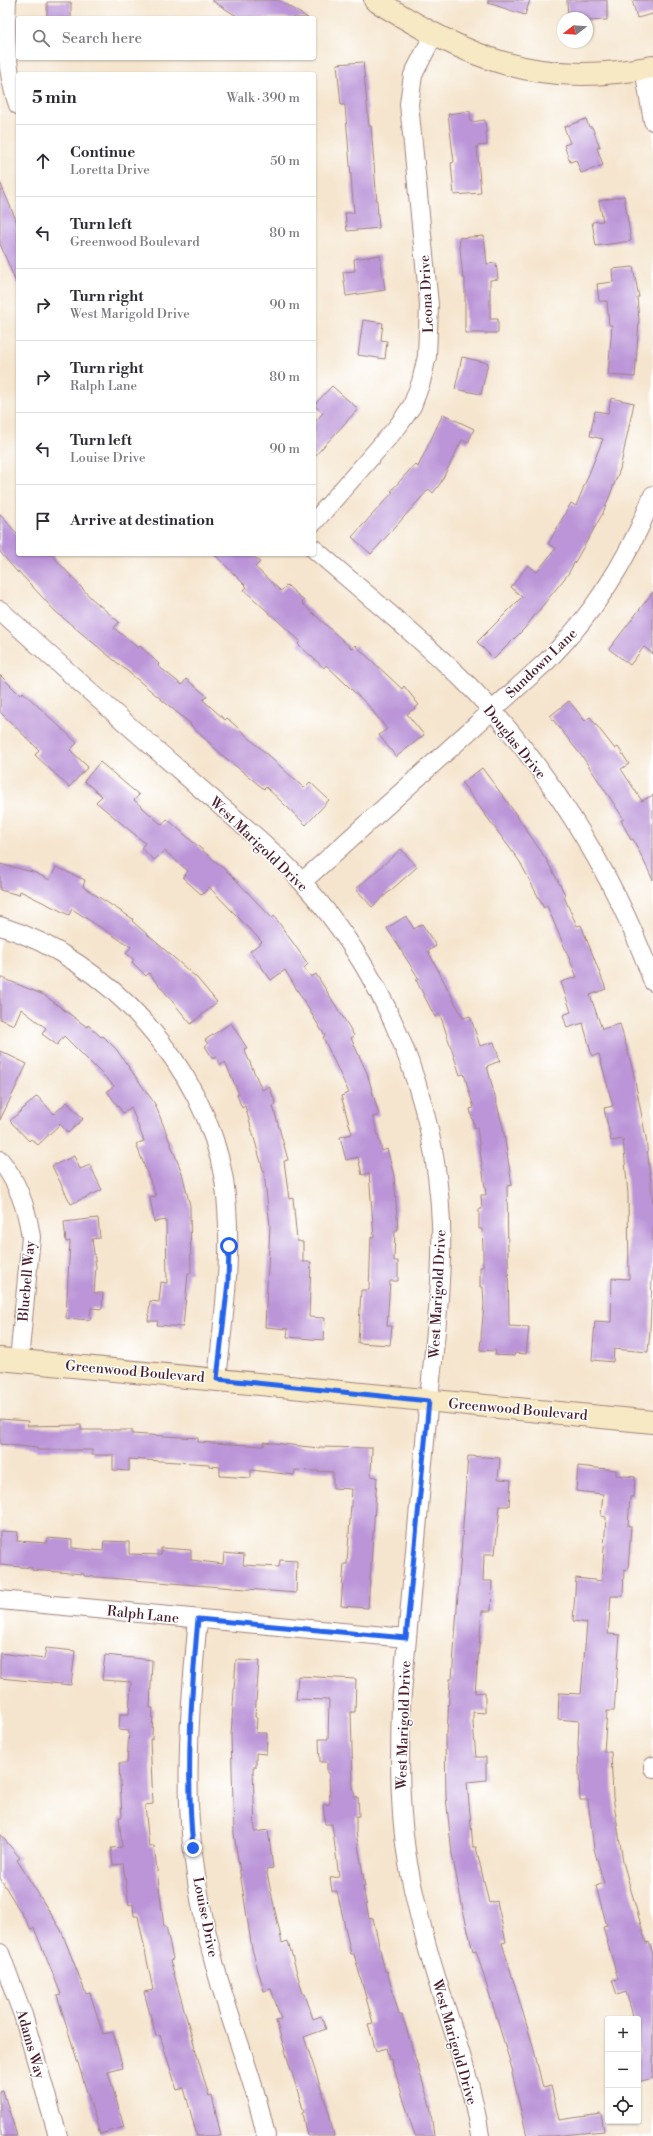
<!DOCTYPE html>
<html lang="en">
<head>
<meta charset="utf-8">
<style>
	:root { --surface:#fff; --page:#f7f7f7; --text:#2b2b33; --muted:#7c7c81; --line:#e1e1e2 }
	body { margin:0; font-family:"Libre Bodoni",serif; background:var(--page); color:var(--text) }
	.controls { position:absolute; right:12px; bottom:12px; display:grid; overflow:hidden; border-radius:4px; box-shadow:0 1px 3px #0004 }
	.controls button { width:36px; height:36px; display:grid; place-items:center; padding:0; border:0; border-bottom:1px solid var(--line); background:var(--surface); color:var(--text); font:20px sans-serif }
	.compass { position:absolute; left:557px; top:12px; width:36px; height:36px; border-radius:50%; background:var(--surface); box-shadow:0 1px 3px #0004; rotate:253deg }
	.stop { position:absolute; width:12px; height:12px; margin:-9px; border:3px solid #2563eb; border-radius:50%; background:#fff }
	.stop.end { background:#2563eb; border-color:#fff; box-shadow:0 1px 4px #0008 }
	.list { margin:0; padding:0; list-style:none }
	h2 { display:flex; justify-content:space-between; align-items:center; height:52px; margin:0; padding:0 16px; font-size:17px }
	h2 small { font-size:13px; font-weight:400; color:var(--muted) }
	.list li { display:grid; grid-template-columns:26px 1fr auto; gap:12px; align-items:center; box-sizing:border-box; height:72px; padding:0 16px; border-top:1px solid var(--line) }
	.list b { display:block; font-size:15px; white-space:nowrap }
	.list p { margin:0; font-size:13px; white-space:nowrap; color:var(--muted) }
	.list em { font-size:13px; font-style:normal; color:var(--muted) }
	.icon { flex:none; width:22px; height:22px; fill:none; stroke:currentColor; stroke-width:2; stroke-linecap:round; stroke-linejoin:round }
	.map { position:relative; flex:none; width:653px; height:2136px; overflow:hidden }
	.search { position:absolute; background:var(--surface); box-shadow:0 1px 3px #0004; left:16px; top:16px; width:300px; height:44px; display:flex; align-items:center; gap:10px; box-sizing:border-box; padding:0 14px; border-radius:4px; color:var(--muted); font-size:15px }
	.panel { position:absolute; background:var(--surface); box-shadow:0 1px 3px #0004; left:16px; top:72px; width:300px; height:484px; border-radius:4px }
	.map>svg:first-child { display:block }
	.building { fill:#bb95d8 }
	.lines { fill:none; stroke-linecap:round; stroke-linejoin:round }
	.street-casing { stroke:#a0827c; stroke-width:20 }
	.secondary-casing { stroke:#a0827c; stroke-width:24 }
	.street { stroke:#fff; stroke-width:18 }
	.secondary { stroke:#f7e9c3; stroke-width:22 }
	.route { stroke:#2563eb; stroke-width:5 }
	.labels { text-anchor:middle; stroke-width:3; stroke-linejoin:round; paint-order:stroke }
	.street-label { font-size:14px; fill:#4a1f2b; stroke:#fff }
</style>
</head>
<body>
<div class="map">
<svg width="653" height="2136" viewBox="0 0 653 2136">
	<rect width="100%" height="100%" fill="#fff"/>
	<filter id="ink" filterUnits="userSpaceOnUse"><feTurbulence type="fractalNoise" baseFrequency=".025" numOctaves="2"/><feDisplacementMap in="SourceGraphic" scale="8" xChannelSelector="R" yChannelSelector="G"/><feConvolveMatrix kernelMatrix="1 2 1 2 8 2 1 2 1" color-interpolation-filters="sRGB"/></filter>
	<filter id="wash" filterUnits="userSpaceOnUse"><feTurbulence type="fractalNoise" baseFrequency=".012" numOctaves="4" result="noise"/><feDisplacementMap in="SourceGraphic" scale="16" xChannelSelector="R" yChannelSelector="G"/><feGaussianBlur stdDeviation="0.9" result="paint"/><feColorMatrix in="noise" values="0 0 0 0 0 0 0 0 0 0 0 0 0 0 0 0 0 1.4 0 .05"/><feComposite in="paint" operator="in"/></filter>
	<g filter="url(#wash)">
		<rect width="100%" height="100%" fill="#f5e5ce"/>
		<g id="blocks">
			<!-- building -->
			<path class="building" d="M211,0h67l30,18h-68z
				M488,0h42l-5,15 -37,-12z
				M567,0h40v20l-20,1v-3h-19z
				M632,0h21v14l-16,4z
				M47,2h24v16h-24z
				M363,62l6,64h2l8,102 -32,3 -2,-18h9l-9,-108h-4l-4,-41z
				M470,111l1,11 14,-2 2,25 -10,1 4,47 -27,2 -3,-32 3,-1 -6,-48z
				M586,119l3,8h3l8,20 -3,1 6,17 -22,8 -5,-13 -6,2 -6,-17 6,-2 -6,-16z
				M0,182l18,43v62l-18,-43z
				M624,196l7,45 -35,5 -4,-24 11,-1 -4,-20z
				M484,236l3,28 9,-1 2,16 -8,1v39h8v14h-33v-55h-2l-4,-40z
				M380,255l5,35 -39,6 -3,-24 12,-1 -1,-12z
				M633,267l6,30h-2l2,23 -4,57 -27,-2 4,-50h-3l-2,-24h-8l-2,-17 16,-2 -1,-13z
				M363,320l20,3 -2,17 6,1 -2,18 -27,-4z
				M462,357l26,6 -7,31 -26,-5z
				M332,386l26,23 -44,48v-34l9,-10 -9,-8z
				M611,398l23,5 -14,66 -17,44 -35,61 -44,55 -30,30 -17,-17 45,-45 -11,-10 17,-22 9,7 19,-24 -8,-4 23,-41 5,3 27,-67 -13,-3 5,-25 13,2z
				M443,414l31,15 -6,14 -6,-3 -22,44 -7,9 -4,-4 -58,65 -19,-17 41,-45 -2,-1 24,-27 3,3z
				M0,514l18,21v19h33l40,44 28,24 -5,6 24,20 2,-2 19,18 -1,2 24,19 4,-6 21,17 -4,4 22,20 2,-2 77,70 6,-6 19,18 -23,25 -40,-38 -2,2 -43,-35 -31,-29 1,-1 -135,-112 -38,-41v2l-18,-21z
				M214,554h37l9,8 -5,5 26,24 6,-6 17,16 -2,2 50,46 3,-4 47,44 2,-3 15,19 -12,9 17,21 -28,22 -17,-22 8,-6 -19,-24 -42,-40 -2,3 -26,-24 2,-3 -56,-51 3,-3z
				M653,592v62l-9,-7 -14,18 -21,-16z
				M0,675l20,20 3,-3 54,51 -7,7 18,17 -19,20 -34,-32 4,-5 -39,-38z
				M569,701l16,20 5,-4 25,32 3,-2 11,17 -8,5 21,32 11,-6v85l-20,-41 -2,1 -10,-20 3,-1 -40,-60 -34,-43z
				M100,762l39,33 -5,5 28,25 5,-6 65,57 40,42 2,-2 34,48 -4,4 7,9 5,-3 35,56 3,6 -3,2 16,35 12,42 -6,2 9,34 5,-2 7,27 4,54h-3l-1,31h4v20h-8l-3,45h5l-2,19 -32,-2 3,-53h8l2,-53h3l-5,-64 -7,2 -4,-18 -12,3 -6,-23 12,-3 -11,-38 8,-3 -26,-56 2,-1 -40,-66 -14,10 -21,-29 12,-9 -53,-55 -7,8 -19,-17 5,-7 -23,-20 -11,9 -13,-12 4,-5 -49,-41 6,-6 -18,-15z
				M482,768l24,32 40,59 20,37 -2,1 13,29 4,-1 25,64 -16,6 12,34 18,-5 13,47 13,67 7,65v50l-3,78 -2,21 -34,-3 -1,13 -21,-2 3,-39 16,1 1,-44 17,1 -1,-85 -5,-55 -12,2 -7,-33 9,-2 -14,-52 -7,2 -9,-33 -16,5 -4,-13 8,-3 -10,-30 16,-5 -30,-71 -3,2 -24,-46 -58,-79z
				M401,849l16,18 -45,40 -16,-18z
				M0,864l33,8 17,8 6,-13 29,13 -2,7 50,32 -1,2 65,57 20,24 -26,22 -42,-51 -3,3 -14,-14 2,-2 -8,-7 5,-6 -59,-38 -3,6 -49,-24 -1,4 -19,-5z
				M406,916l8,13 8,-5 14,22 -8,5 35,67 7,-2 10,30 14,-4 6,19 -13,5 16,62 9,57 -5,1 2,140 20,1 -3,27 -11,-1 -1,3 -19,-1 1,-4 -16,-1 4,-46 -1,-17h-3v-20h3v-20l-1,-18h-3v-20h3l-1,-14h5l-9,-67h-2l-5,-19 4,-1 -10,-34 -4,1 -20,-61 -5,3 -19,-37 3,-1 -32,-51z
				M0,977l44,18 43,32 1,-2 13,12 2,-1 13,13 39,55 27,69 8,33 1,67h-3l-5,54 -26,-2 1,-4h-10l2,-20 9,1 2,-20 6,1 -1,-63 -12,2 -4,-25 6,-1 -20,-52 8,-3 -13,-34 -8,6 -16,-22 7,-5 -50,-50 -7,9 -15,-11 4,-6 -25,-19 -7,16 -14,-6z
				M231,1023l16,25 -3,1 18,41 7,-4 7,18 -3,2 15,54 -4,1 5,38 4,-1 4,43 6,1v20h8l-2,55 16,1 -1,22 -37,-3 1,-8 -23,-2 5,-101 -6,-53 -19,-67 -3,2 -5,-13 2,-1 -14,-32 -4,3 -5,-8 -3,2 -8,-13 3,-2 -3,-4z
				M0,1051l27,13 -27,56z
				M37,1096l17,18 13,-12 16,17 -15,14 -8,-9 -22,21 -7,-6 -2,2 -19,-20z
				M74,1156l6,13 10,-4 12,25 -31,14 -19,-38z
				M98,1218l2,20 -8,1 4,28 -2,26h9l-1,16 -11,-1 -1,12 -24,-2 4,-77 -4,1 -2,-20z
				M0,1419l28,2 -1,5 54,-1v5h51v4l66,4v4l66,4v-4l55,6v-1l53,1 -1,28 6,1 -9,131 -27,-2 3,-42h3l5,-75 -19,-1v-16l-38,-2 -1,5 -43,-5v8l-31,-2v-9l-11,-1v-2l-80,-5v12l-16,-1v-15h-21v-5h-55v-2l-37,-4z
				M468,1456l32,2 -2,21 13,1 -2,26h-9l-5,48h-11l-1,27h9l-1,30h-9l-7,82 10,-1v21l-12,-1v11l3,34h10v23l-19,2 6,65h3l13,56 8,-2 9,41 -4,1 31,103 10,42 8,-2 8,34 42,-6 3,17 -51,5h-26l-15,-63 1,-1 -37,-122 -3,1 -10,-41 -11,-56 -6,-57 -1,-62h2l3,-56h2l4,-57z
				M578,1466l38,4v5l19,2 -1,20h-4l-2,29h3l-3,44 -4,-1 -1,27h-12l-3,38 12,1 -6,76h-7l-3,41h7l2,45 10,65 23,81 3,-1 4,12v124l-15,4v-63h-4l-8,-27 -9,3 -5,-15 6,-1 -15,-52 4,-1 -11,-40 8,-3 -10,-34 -6,-49h-8l-2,-57 1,-22 -21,-2 1,-26 22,1 6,-71 -14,-2 3,-43 26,3 4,-64 -5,-1 2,-22 -27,-3z
				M0,1531l18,1 -1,9 29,2 1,-5 25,2v8l31,3 1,-10 25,1v12l32,1v-7l30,2v10l32,4 1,-11 20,2 -1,10 36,2 1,-7 17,1 -1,32 -212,-17v-2l-52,-4v-2l-32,-3z
				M46,1648l29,3 -4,34 -71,-7v-25l44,6z
				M105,1655l47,5 -2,48h3l-1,31h-2l3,65 -8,1 4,42 5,-1 10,81 2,-1 7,33 -3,1 39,137 3,-1 9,40h-24l-13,-48 -7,2 -17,-55 -4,1 -12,-44 9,-2 -15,-74h-4l-1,-12 -4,1 -6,-41 -10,1 -2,-17 11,-1 -3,-30h3l-3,-54h8l2,-32 -10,-1 1,-16h9l2,-32 -29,-2z
				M236,1660l23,1 -4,56h2l-1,16h11l-1,21 -10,-1v14h-3l2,65 13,-2 5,38 -7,1 16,74 6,-2 15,53h2l8,25 8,-3 5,13 -22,8 25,76 5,23h-27l-5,-23 2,-1 -28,-91 5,-2 -10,-30 -7,2 -12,-42 -18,-115 -3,-98z
				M298,1676l58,3 -1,33h-4l2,75 2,10h3l1,19h-3v16l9,55h-2l6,32 4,-1 12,54 2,-1 12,44h3l28,91 4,30h-19l-24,-77 -2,1 -3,-12 -10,3 -8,-27 5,-1 -19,-69h-3l-14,-63h-5l-2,-13 9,-1 -7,-53h-7l-2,-19 7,-1 -1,-31h-2v-11h-7l-1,-23h9l1,-39 -33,-1z
				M0,1834l20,24 -3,2 44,70 25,64 4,-1 13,41 10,-2 10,36 -15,4 16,55 -24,7 -43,-139 4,-1 -27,-66 -3,1 -31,-51z
				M3,2091l14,45h-17v-44z"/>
		</g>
	</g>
	<g filter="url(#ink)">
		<use href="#blocks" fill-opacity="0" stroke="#a0827c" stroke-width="1"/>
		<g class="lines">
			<defs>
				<path id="street" d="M7,0c-2,36 -1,71 11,105
					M644,69l9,52
					M314,522l84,-96 14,-20 9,-24 6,-26 2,-51 -20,-201 4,-29 21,-41
					M314,549c48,42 98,82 144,126 83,80 157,199 195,307
					M0,610c61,56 123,111 185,165 39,35 82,68 117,107 84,93 134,216 139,341 2,65 -8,131 -14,196 -9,95 -18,190 -26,285 -1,40 -2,81 2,121 3,37 12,74 21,110 17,67 46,132 56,201
					M302,882l246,-222c46,-47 82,-103 105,-165
					M0,926c108,33 206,142 224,254 10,67 0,133 -7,199
					M0,1160c18,22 27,49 31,77l-12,123
					M0,1600l406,38
					M198,1619c-6,62 -11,123 -9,185 2,50 12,110 25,158 15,59 40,115 52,174
					M653,1766v2
					M0,1953l23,62 35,121"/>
				<path id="secondary" d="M375,0c97,60 162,88 278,67
					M0,1359l653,63"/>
			</defs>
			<!-- street casing -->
			<use href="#street" class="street-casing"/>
			<!-- secondary casing -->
			<use href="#secondary" class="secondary-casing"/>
			<!-- street -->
			<use href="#street" class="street"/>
			<!-- secondary -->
			<use href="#secondary" class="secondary"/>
		</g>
	</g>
	<g class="lines" filter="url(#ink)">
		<!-- route -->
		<path class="route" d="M193,1848c-7,-77 -2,-152 5,-229l208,19 23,-237 -212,-22 11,-97 1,-36"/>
	</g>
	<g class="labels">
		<!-- street labels -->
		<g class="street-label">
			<text transform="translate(426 294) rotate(-93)" y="5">Leona Drive</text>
			<text transform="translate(541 663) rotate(-44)" y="5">Sundown Lane</text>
			<text transform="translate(515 742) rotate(51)" y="5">Douglas Drive</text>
			<text transform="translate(259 844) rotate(44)" y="5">West Marigold Drive</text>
			<text transform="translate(26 1281) rotate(-85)" y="5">Bluebell Way</text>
			<text transform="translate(437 1294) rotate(-87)" y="5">West Marigold Drive</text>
			<text transform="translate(135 1371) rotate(5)" y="5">Greenwood Boulevard</text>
			<text transform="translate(518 1409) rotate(5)" y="5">Greenwood Boulevard</text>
			<text transform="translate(143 1614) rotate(6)" y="5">Ralph Lane</text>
			<text transform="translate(403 1725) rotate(-88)" y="5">West Marigold Drive</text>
			<text transform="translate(206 1917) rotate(79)" y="5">Louise Drive</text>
			<text transform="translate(455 2042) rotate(74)" y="5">West Marigold Drive</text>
			<text transform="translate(31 2044) rotate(74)" y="5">Adams Way</text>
		</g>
	</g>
</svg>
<div class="controls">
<button>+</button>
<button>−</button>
<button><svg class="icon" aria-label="locate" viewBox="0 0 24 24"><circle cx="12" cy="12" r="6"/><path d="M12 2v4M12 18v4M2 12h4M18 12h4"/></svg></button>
</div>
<svg class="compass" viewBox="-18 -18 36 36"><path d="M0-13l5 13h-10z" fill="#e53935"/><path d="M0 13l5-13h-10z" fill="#7c7c81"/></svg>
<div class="stop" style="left:229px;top:1246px"></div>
<div class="stop end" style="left:193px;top:1848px"></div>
<div class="search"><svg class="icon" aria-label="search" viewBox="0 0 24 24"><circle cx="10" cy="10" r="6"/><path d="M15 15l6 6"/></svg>Search here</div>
<section class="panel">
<h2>5 min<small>Walk · 390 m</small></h2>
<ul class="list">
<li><svg class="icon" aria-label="ahead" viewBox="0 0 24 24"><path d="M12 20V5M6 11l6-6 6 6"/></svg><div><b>Continue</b><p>Loretta Drive</p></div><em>50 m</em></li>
<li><svg class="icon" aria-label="left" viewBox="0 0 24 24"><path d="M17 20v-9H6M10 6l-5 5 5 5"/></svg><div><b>Turn left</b><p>Greenwood Boulevard</p></div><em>80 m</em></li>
<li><svg class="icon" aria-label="right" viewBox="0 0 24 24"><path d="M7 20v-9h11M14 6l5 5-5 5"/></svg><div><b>Turn right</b><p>West Marigold Drive</p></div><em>90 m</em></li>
<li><svg class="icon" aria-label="right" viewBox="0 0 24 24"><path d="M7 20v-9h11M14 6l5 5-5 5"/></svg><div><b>Turn right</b><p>Ralph Lane</p></div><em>80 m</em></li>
<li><svg class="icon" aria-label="left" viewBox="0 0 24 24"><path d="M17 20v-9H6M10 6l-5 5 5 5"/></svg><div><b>Turn left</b><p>Louise Drive</p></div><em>90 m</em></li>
<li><svg class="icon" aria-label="arrive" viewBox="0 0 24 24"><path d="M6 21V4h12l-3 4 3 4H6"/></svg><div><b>Arrive at destination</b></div></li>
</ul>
</section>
</div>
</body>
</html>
